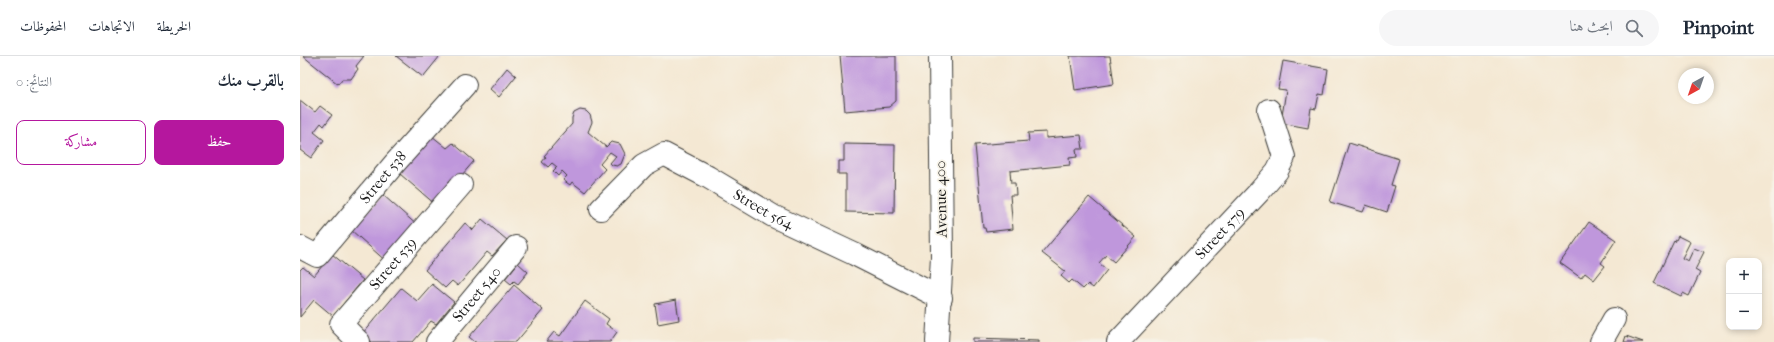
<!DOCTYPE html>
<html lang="ar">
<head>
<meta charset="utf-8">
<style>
	:root { --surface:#fff; --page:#f6f6f7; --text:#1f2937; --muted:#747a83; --line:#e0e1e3; --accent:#b5179e }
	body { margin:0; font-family:"IM FELL French Canon",Amiri,serif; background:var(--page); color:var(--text); direction:rtl }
	.controls { position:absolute; right:12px; bottom:12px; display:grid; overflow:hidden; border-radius:8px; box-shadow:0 2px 6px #0003 }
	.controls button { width:36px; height:36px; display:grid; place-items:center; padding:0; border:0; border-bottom:1px solid var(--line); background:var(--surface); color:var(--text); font:20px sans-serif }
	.compass { position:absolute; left:1378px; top:12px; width:36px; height:36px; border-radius:50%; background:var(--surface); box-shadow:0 2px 6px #0003; rotate:220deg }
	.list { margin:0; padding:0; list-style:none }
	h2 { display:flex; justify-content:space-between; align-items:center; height:52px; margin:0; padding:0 16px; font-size:17px }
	h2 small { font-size:13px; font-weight:400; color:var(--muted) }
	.actions { display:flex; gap:8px; padding:12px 16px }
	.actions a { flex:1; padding:9px 0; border:1px solid var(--accent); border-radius:8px; text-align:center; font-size:14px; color:var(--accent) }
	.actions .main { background:var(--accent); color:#fff }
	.icon { flex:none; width:22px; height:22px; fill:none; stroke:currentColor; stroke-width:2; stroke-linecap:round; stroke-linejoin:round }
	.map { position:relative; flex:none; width:1474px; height:286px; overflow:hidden; direction:ltr }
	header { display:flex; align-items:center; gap:24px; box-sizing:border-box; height:56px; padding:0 20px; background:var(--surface); border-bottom:1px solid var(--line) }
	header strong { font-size:19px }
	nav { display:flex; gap:22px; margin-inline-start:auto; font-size:14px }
	.search { width:280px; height:36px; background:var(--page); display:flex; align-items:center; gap:10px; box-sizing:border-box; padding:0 14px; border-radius:22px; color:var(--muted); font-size:15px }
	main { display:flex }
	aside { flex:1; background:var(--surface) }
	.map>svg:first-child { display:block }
	.building { fill:#bf97dc }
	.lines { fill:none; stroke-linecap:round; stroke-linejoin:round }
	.minor-casing { stroke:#3c3b37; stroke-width:24 }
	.major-casing { stroke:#3c3b37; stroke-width:24 }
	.minor { stroke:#fff; stroke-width:22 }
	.major { stroke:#fff; stroke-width:22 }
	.labels { text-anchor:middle; stroke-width:3.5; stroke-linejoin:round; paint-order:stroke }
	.street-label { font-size:15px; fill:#1c1c1c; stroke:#f7f3e8 }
</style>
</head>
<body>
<header>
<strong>Pinpoint</strong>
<div class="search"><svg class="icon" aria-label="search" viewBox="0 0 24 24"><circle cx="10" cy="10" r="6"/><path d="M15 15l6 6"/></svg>ابحث هنا</div>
<nav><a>الخريطة</a><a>الاتجاهات</a><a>المحفوظات</a></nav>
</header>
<main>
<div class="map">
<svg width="1474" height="286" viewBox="0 0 1474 286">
	<rect width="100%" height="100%" fill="#f7f3e8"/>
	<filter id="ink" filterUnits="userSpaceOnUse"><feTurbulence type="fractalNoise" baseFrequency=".025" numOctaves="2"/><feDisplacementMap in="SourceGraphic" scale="8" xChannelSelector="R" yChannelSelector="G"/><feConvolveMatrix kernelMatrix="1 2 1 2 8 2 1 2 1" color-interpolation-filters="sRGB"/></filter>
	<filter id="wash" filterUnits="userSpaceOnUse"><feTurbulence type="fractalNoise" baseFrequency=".012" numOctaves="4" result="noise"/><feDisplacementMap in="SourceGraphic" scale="16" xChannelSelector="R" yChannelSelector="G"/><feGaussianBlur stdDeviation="0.9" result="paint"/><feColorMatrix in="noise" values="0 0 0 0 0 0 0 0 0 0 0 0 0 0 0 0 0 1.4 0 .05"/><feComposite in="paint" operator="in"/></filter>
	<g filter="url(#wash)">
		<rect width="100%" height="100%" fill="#f4e8d3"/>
		<g id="blocks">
			<!-- building -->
			<path class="building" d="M3,0h61l-8,10 2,3 -7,10h-9l-4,5z
				M96,0h44l-17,21z
				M540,0h56v45l-7,6 -44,4z
				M770,0h40l4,28 -39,6z
				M983,5l45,8 -4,26 -5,-1 -3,15 -5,-1 -3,20 -27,-5 5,-33 -8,-1z
				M207,12l9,8 -17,21 -9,-8z
				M0,44l15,12 5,-6 12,9 -8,11 -3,-3 -7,9 10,8 -13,18 -11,-8z
				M280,54l6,1 4,4 2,7 -4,10 18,15 5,-5 9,2 5,10 -4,10 -4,2 -5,-1 -2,-2 6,-7 -6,-4 -10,12 5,5 -20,23 -13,-10 -2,3 -7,-5 4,-4 -5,-5 -4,5 -5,-5 4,-4 -5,-4 -4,4 -6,-5 4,-5 -2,-1 28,-32v-6l2,-5z
				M746,76v6l35,-3 2,14h-7l1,8 -8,1 1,7 -60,6 1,12h4l1,12h-6l3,34 -27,3 -1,-4h-2l-8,-83 54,-4 -1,-8z
				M132,80l15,12 6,-5 21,18 -38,44 -36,-31z
				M1049,87l50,16 -8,26 4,1 -8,26 -21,-7 -3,7 -33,-10z
				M544,88l51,1 -1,68 -48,-1v-38h-8v-13h6z
				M83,139l36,32 -31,36 -37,-33z
				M789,141l47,40 -22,25 -8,-7 -7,8 8,7 -14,18 -5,-4 -5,5 -11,-9 -3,3 -8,-7 4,-5 -23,-18z
				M182,163l25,21 -15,16 -5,-4 -29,34 -6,-5 -7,7 -20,-18 40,-47 8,7z
				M1289,166l27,18 -15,23 4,3 -11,14 -9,-7 -4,5 -21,-15z
				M1378,180l12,6 -8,16 6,3 6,-13 10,4 -9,18 5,3 -11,23 -6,-3 -2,3 -27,-13 20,-42 1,1z
				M32,198l31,26 -30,36 -19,-16 -14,17v-47l3,-3 11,9z
				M218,207l10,9 -10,12 -4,-3 -3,3 -6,-5z
				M132,228l22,18 -18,22 -5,-3 -18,21h-41l-10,-8 39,-46 16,13z
				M214,229l29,25 -27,32h-41l-6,-5z
				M376,244l3,20 -21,4 -3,-20z
				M285,245l24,18 -3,5 11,8 -7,10h-64l8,-10 6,4z
				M1326,280l17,6h-19z
				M673,282l66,2v2h-66z"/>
		</g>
	</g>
	<g filter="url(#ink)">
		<use href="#blocks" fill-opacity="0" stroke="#3c3b37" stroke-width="1"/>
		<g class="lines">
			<defs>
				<g id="minor">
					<path id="s1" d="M301,153l43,-44 20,-11 44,23 65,39 81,38 87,44"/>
					<path id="s2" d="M0,191l17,9 78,-93 70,-78"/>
					<path id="s3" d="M59,286l-18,-18 120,-139"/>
					<path id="s4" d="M137,286l79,-95"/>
					<path id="s5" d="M818,286l141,-150 18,-21 7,-14 -15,-47"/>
					<path d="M1301,286l13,-23"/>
				</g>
				<path id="major" d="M637,286l5,-85 -2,-201"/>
			</defs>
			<!-- minor casing -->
			<use href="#minor" class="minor-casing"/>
			<!-- major casing -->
			<use href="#major" class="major-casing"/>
			<!-- minor -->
			<use href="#minor" class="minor"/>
			<!-- major -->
			<use href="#major" class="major"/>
		</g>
	</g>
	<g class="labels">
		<!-- street labels -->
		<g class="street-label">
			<text dy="5" stroke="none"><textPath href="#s2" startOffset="122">Street 538</textPath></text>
			<text transform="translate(641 143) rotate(-91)" y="5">Avenue 400</text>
			<text dy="5" stroke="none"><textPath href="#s1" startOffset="198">Street 564</textPath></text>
			<text dy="5" stroke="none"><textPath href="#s5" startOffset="149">Street 579</textPath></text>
			<text dy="5" stroke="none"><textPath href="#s3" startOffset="105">Street 539</textPath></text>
			<text dy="5" stroke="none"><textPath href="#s4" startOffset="62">Street 540</textPath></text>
		</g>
	</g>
</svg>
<div class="controls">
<button>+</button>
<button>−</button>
</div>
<svg class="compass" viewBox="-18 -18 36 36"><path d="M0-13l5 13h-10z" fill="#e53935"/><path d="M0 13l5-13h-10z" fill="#747a83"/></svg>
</div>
<aside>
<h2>بالقرب منك<small>النتائج: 0</small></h2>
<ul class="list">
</ul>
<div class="actions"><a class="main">حفظ</a><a>مشاركة</a></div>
</aside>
</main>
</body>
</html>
